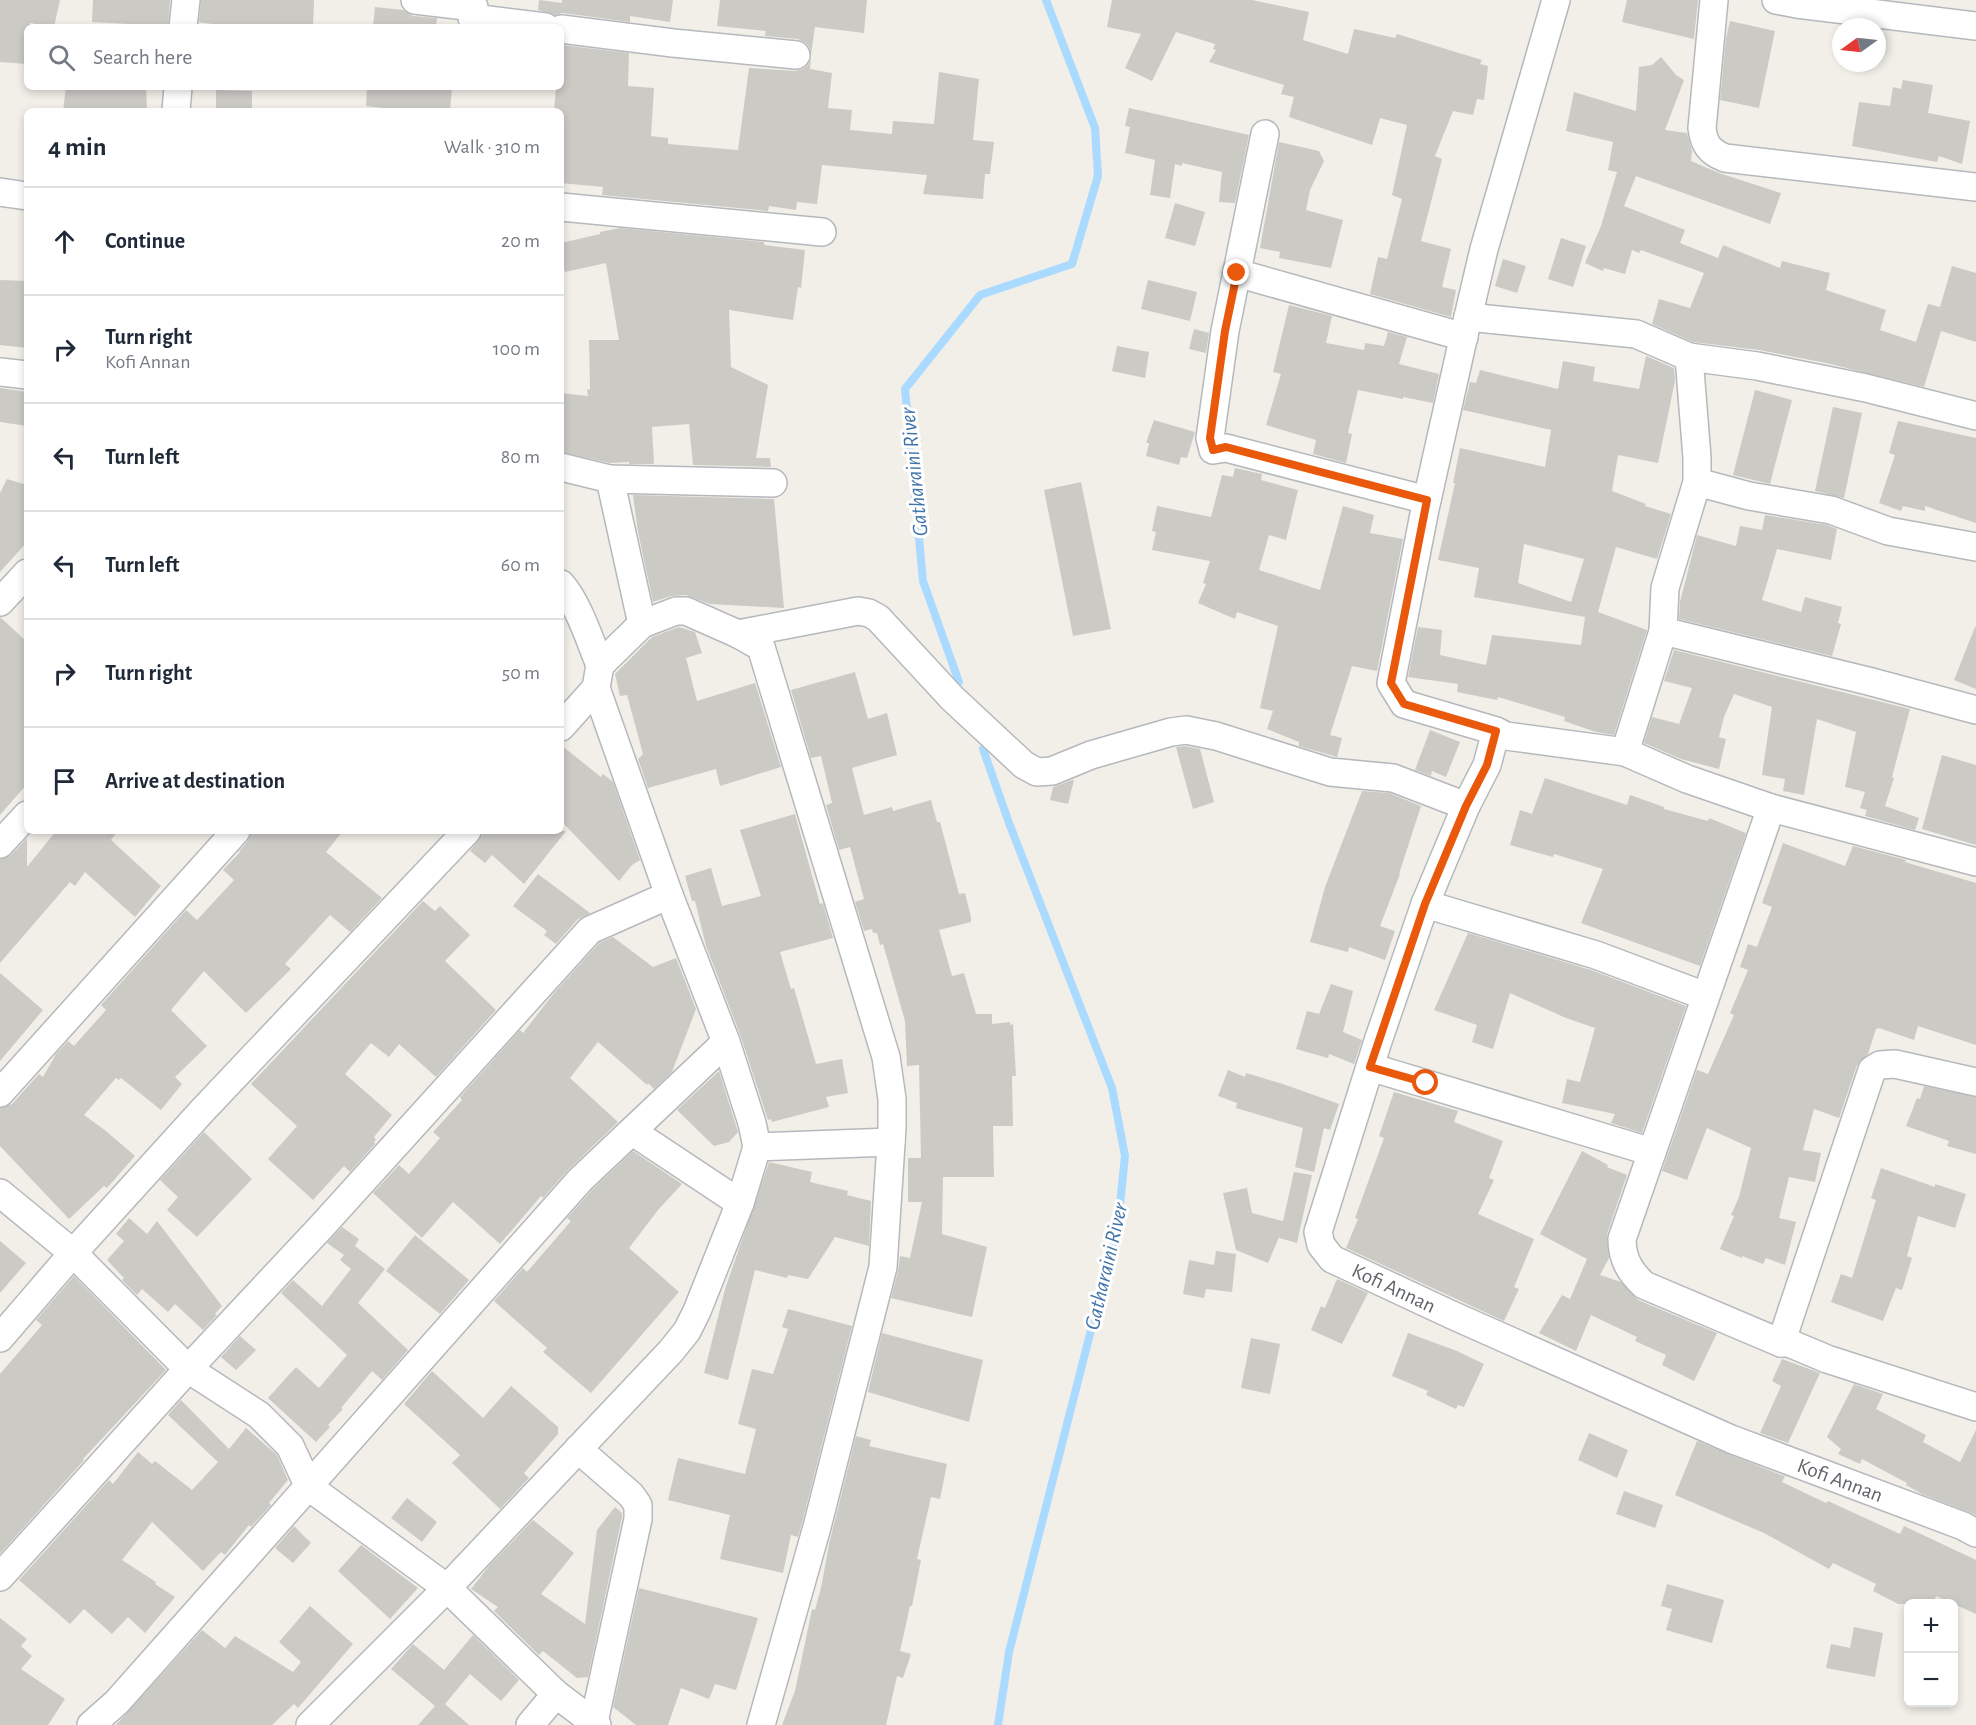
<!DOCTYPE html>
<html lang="en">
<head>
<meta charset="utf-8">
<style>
	:root { --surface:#fff; --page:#f2f2f3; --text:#1f2937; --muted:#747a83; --line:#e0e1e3 }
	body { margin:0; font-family:"Alegreya Sans",sans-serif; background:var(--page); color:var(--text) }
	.controls { position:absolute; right:18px; bottom:18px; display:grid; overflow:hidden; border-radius:9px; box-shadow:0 3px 9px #0003 }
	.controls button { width:54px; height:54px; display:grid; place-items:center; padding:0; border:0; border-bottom:2px solid var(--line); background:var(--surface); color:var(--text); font:30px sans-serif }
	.compass { position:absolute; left:1832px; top:18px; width:54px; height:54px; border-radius:50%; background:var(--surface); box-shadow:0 3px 9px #0003; rotate:255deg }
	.stop { position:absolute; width:18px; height:18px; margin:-14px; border:4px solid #ea580c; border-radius:50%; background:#fff }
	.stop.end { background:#ea580c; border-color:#fff; box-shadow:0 2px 6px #0008 }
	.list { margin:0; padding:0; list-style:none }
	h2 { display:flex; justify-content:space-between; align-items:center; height:78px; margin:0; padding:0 24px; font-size:26px }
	h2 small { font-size:20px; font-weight:400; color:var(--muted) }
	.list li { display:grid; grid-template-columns:39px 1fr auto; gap:18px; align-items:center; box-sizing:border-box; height:108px; padding:0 24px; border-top:2px solid var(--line) }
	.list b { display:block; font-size:22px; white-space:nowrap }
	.list p { margin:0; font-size:20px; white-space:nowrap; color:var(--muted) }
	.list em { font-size:20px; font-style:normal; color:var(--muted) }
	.icon { flex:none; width:33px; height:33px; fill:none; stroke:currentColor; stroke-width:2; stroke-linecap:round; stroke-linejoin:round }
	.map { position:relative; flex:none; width:1976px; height:1725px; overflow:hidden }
	.search { position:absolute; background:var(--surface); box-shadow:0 3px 9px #0003; left:24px; top:24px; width:540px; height:66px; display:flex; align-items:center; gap:15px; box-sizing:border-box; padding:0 21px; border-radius:9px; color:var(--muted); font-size:22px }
	.panel { position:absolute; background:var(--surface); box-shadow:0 3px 9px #0003; left:24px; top:108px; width:540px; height:726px; border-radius:9px }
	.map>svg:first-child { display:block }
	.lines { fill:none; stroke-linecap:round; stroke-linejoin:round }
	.stream { stroke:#aadaff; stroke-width:8 }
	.building { fill:#cccac5; fill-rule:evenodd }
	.minor-casing { stroke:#b5b8bc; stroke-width:30 }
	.minor { stroke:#fff; stroke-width:27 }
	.route { stroke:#ea580c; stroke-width:8 }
	.labels { text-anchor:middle; stroke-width:6; stroke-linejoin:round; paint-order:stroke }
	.street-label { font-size:21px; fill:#5f6368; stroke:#fff }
	.water-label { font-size:22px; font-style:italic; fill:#4174aa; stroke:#fff }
</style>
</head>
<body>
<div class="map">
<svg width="1976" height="1725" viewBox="0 0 1976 1725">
	<rect width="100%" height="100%" fill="#f1efe8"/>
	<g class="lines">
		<!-- stream -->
		<path class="stream" d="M959,682l-36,-101 -18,-192 75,-94 92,-31 26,-88 -3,-48 -49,-128
			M983,749l26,74 103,265 13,68 -7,68 -109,428 -11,73"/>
	</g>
	<!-- building -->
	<path class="building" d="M0,0h60l-6,27 -24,-4v4h-3v37l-27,-2z
		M93,0h77l-2,27h-40l1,-3 -37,-2z
		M201,0h113l-1,27h-79l-35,-5z
		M539,0l23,3v-3h111l-3,22 -40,-6v6l-67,-9 -8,2 -17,-5z
		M720,0h147l-3,33 -49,-6 -4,28 -1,-7 -4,-5 -8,-4 -33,-3 1,-5 -49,-5z
		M1112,0h140l57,12 -6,28 45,14 6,-25 41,9 2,-4 85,26 -2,4 8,2 -4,34 -7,-1 -4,16 -20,-4 -18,45 7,3 -21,82 30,8 -9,38 14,3 -5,27 -81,-23 8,-37 9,2 15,-60 -10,-4 15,-70 -27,-7 -8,27 -83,-28 5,-20 -13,-3 3,-9 -75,-23 7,-12 -3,-1 2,-5 -39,-12 -24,49 -27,-13 16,-34 -34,-7z
		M1627,0h71l-4,39 -72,-17z
		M375,7l28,3 10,6 24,2 -1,9h-63z
		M1730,21l45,10 -16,77 -39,-8 6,-62z
		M561,45l68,8 -1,33 26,2 -3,48 17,2v6l70,6 11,-82 46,3 8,-2 5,-4 3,-6 -1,10 22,4 -4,35 24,2 -2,20 42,4 1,-13 41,3 5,-52 40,7 -6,61 21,2 -4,32h-5l-2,25 -60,-5 4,-19 -105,-10 -5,39 -20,-2 -1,8 -27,-4 -1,5 -166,-16 1,-8 -42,-4v-72h-7l2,-24h5z
		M1661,57l15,18 8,5 -19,50 22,3 5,18 -1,10 28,12 62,20 -11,31 -134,-48 -12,30 61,24 -5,13 38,15 5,-13 57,23 2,-7 48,12 -4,17 60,20 -6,20 36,12 12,-38 12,3 12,-41 24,7v69l-35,-11 -17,56 -98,-24 -67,-13 -66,-8 -41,-18 7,-25 31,9 14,-35 -63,-23 -2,3 -7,-3 -7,24 -21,-6 -1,3 -18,-8 16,-37 16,-54 -9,-2 5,-28 -47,-11 8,-39 62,19 3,-44 13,-2z
		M1903,80l30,5 -5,28 42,8 -8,43 -23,-8 -2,6 -85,-16 7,-44 31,4 3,-19 8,2z
		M66,87h80l1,24h-84z
		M367,87h85l-2,24h-40l-44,-5z
		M216,90l36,1v20h-36z
		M1129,108l120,27 -14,68 -16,-1 3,-30 -40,-9v3l-7,-2 -5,34 -20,-3 5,-35 -30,-7 5,-26 -5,-1z
		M1279,142l40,9 5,10 -14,29 -4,20 37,10 -12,48 -52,-10 1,-6 -20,-4z
		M1175,203l30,9 -10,34 -30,-8z
		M620,228l144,14v3l41,5 -4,38 -3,-1 -5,33 -64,-10 2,57 37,18 -12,73h14l1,9 -78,-2 -4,-41 -37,3 2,37h-25v-2l-19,1 -49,-11v-59l27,3 -1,-6 3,-1 -1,-49h30l-13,-77 -41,9 -4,-17v-12l39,-9v-2z
		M1561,238l25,8 -13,41 -25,-8z
		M1503,259l23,7 -9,27 -22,-7z
		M0,280l27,1v67l-27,-3z
		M1148,280l49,12 -7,29 -49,-12z
		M1289,305l43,11 -6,27 38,7 1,-7 19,3 4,-14 19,5 -8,27 40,10 -6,29 -30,-6v2l-45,-9 -10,43 4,1 -6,29 -33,-9 3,-14 -50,-15 15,-51 -8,-2z
		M1194,329l15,4 -3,20 -17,-4z
		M1117,346l32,6 -4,26 -33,-7z
		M1646,356l28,12 1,13 -17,82 -40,-8 -6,36 34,13 -1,2 26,8 -14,45 -41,-12 -18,65 49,18 -33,105 -18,-3 -32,-11 1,-4 -67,-20 -1,3 -40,-8 1,-8 -50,-7 10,-50 24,3 -2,25 46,10 6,-30 89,10 4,-28 -111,-20 5,-29 -41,-8 17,-77h-2l7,-35 85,19 6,-37 -88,-20 7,-28 6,1 4,-13 78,19 5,-28 32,6 -2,14 46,8zM1524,544l60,15 -13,43 -53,-19z
		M0,388l27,4v34l-27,-4z
		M1755,390l37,10 -22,84 -37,-9z
		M1833,407l29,6 -18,85 -29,-7z
		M1154,420l41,12 -8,26 -6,-1 -2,8 -33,-9 3,-13h-3z
		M1898,421l78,17v85l-51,-17v5l-22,-5 -2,5 -22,-8 16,-48 -6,-2z
		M1235,468l27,6 -1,6 37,10 -12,50 -17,-5 -10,35 61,20 23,-84 31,9 -4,18 33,6 -26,132 -25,-5 -22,69 12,3 -5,19 -38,-11v-4l-32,-13 6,-18 -13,-3 18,-82 -41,-14 -2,7 -37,-16 8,-19 -3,-1 7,-22 -58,-11 4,-18 -4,-1 5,-25 54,11 11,-42 11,2z
		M7,479l20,6v57l-27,30v-79z
		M1081,482l30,147 -38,7 -29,-146z
		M633,495l141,4 10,109 -74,-4 -24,-9 -15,1 -18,6 -15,-70z
		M1765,515l62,10 10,4 -6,31 -54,-11 -15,51 39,12 4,-15 37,10 -4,16 3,1 -9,32 -153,-37 1,-17 17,-67 39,11 4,-20 22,4z
		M0,617l27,25v142l-27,31z
		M679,627l16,5 7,21 -16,5 11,43 58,-18 26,84 -61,19 -4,-17 -68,19 -10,-29 5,-5 -16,-59 -7,1 -5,-22 37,-37z
		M1975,627h1v62l-22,-9z
		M1674,650l236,59 -18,68 2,1 -9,28 34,12 -4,12 -50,-14 2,-6 -7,-2 5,-16 -20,-5 11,-55 -39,-13 -13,76 -21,-4 2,-12 -23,-4 10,-68 -38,-13 -10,23 -5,20 7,2 -7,30 -38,-10 -37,-16 8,-26 27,7 13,-36 -28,-7z
		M855,672l13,47 19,-6 10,42 -45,13 12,47 28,-8 1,4 38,-11 6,22h3l19,72 6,-1 6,24v5l-32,8 13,46 12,-3 12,41h16v10l18,-2v3l3,-1 3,52h-4l1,50h-20l1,51h-51l-1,57 45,13 -15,70 -81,-19 7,-27 2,-15 10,2 12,-56h-14v-44h13l-2,-93 -12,1 -2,-45 -22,-77 -3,1 -3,-12h-4l-1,-4 -8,2 -9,-29 9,-3 -14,-52 -11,3 -13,-45 6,-2 -11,-47 -10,2 -20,-68z
		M1430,730l30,12 -14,35 -14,-6 -1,5 -16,-6z
		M561,745l40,32 2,-3 10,8 27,78 -8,5 -13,16 -58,-60z
		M1185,746l15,3 14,53 -21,7 -17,-62z
		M1942,755l34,10v80l-54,-16z
		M1545,778l82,27 3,-10 34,12v2l44,12 1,-3 37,15 -46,133 -119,-43 22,-54 -49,-15 -1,3 -43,-12 10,-35 12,4z
		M1072,780h2l-6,24 -18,-4 3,-13z
		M1362,791l27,2 32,13 -22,68h1l-20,52 15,5 -10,29 -36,-13 -1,5 -38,-10 15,-55z
		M795,814l25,90 3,-1 10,35 -53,14 11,37 3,-1 22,76 26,-5 6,34 -22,4 3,10 -57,15 -1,-3 -3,1 -27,-83 -35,-91 -11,-45h-3l-7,-25 26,-8 11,38 39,-10 -21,-66z
		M56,831h62l-7,9 50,46 -26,31 -50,-45 -10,14 -5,-4 -70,81v-104l11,-4 16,-17v29z
		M251,831h92l-17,21 56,46 -32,34 -20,-17 -45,49 6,5 -45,44 -42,-42 -33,39 36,36 -32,31 7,7 -21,26 -40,-32 -2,2 -3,-2 -32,37 22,16 29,25 -28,32 -3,-2 -35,33 -69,-73v-38l12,-4 27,-30 4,3 13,-23 12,-13 6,5 32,-36 -5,-5 85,-95 11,10 37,-40 -11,-10 17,-18 -1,-1 9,-10z
		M485,831h81l-42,53 -32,-29 -7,8 -15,-12z
		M1783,843l62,23 8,-20 53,14 -1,2 71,21v162l-58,-19 -4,14 -35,-12 -3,1 -8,25 -11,11 -18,53 -25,-9 -11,41 18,3 -6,29 -26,-5 -10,41 17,4 -11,43 -19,-7 -3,6 -21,-8v2l-22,-9 14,-33 -3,-1 8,-18 12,-49 -44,-20 -20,52 -25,-9 35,-101 11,4 26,-59 -4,-2 18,-43 -8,-3 8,-23 9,3 15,-40 -10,-4z
		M538,874l52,39 -12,6 -22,25 -12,-9 3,-4 -34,-25z
		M423,901l12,10 5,-5 30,29 -25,26 51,49 -60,67 -37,-33 -10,13 -18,-14 -26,31 47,41 -18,22 2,3 -2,2 1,2 -25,28 -6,-6 -31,34 -45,-41 29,-33 -46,-42z
		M1468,933l123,37 95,36 -44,127 -31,-10 4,-9 -53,-11 5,-24 13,3 15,-54 -29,-10 -56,-25 -17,56 -21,-7 5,-17 -43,-15z
		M613,937l40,30 23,-9 20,51 -24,63 -18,17 -6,-6 -1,2 -49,-43 -28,36 48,44 -49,47 -26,29 -2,-2 -41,48 -47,-42 -31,36 -49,-45 26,-28 10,9 31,-36 -7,-6 29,-32 -2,-3 60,-67 3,3 31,-40 45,-50z
		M0,973l43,37 -43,51z
		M1331,984l22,7 -10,41 19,8 -8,24 -25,-10 -1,4 -32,-9 11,-38 12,3z
		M1228,1070l17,7 1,-4 37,11 56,20 -9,26 -6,-2 -10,44 -19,-5 8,-39 -67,-20 1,-5 -19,-7z
		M719,1071l19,61 -9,10 -15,4 -37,-36z
		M1924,1086l52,11v57l-29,-8 2,-5 -43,-15 11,-28 3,1z
		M1394,1092l64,19 -4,11 49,19 -14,37 5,2 -16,34 56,25 -20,48 5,2 -15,32 -158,-73 12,-29 -3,-1 29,-80 -5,-2z
		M204,1132l48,47 -55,58 -30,-27 11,-13 -18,-17z
		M633,1151l49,33 -24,26 -29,38 50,44 -88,101 -48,-41 4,-4 -53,-47 29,-33 4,4 44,-51 -4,-3 24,-27z
		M1582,1151l26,14 -1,2 20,8 -20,59 2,24 -9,17 21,7 17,18 79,33 -23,48 -32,-16 4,-10 -31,-14 2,-4 -46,-22 -15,36 -37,-18 23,-38 8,4 17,-40 -47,-25z
		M769,1162l43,10 -2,10 38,9 -1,4 24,6 -2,45 -34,-9 -27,42 -20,-4 -1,3 -32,-8 -27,110 -24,-7 21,-84z
		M1881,1168l54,19v-3l31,10 -11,34 -37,-12 -11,40 5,2 -10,32 -6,-2 -13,33 -52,-19 10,-28 11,4 24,-78 -5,-2z
		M1294,1172l18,3 -15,68 -18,-5 1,-3 -12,28 -32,-13 -13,-57 24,-5 5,25 31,8z
		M129,1218l18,16 10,-13 65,85 -7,8 2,1 -14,15 -28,-26 -7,8 -26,-23 -5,6 -15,-15 2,-2 -17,-18 17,-19 -8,-7z
		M342,1227l17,12 -4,7 30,23 -27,34 50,47 -26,30 -10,-9 -31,37 2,1 -15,16 2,2 -14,15 -48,-44 28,-31 23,21 28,-33 -66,-62 12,-13 29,26 29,-37 -11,-9 4,-5 -17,-12z
		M415,1235l54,45 -29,34 -54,-43z
		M0,1241l26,22 -26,30z
		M1216,1251l20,3 -4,38 -26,-3 -2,9 -21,-4 6,-34 25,5z
		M74,1276l92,94 -83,89 1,1 -84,94v-180l42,-49 -6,-5z
		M1337,1279l31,14 -26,51 -31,-14 10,-24 4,2z
		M788,1309l64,17 -50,197 -4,14 -7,-2 -8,38 -63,-14 10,-44 -62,-15 10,-42 67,16 11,-45 -18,-5 14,-55 21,5 15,-45 -6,-2z
		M882,1333l101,27 -14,62 -101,-30z
		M1408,1333l49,18 27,13 -20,43 -6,-2 -2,4 -30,-14 2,-4 -36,-15z
		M240,1336l16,14 -20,20 -15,-13z
		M1251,1338l29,6 -10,50 -29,-6z
		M1782,1359l38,14 -32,70 -28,-10 21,-47 -9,-5z
		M432,1371l51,47 28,-32 47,41v7l-34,39 5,5 -29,31 -48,-46 8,-8 -56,-51z
		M1854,1384l29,10 -7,15 50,26 -3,7 37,20 16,-32v85l-54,-21 -16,-9 1,-2 -45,-24 -2,5 -22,-10 3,-5 -14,-12z
		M181,1400l48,49 17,-21 31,27 11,25 -19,23 2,2 -20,22 -2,-2 -24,30 -4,-3 -18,19 -51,-49 -30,38 34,22 -1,2 20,13 -30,36 -17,-16 -16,17 -28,-25 -14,15 -51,-44 90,-100 4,4 25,-32 14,12 3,-3 37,29 26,-28 -50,-47z
		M1589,1433l39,17 -11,28 -39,-18z
		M856,1436l15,4 -2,6 78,18 -7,35 -9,-2 -14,62 4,1 -9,46h-2l-10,45 11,3 -8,24 -6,-2 -11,49h-104l13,-34 17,-82 3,1 6,-22 8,-44z
		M1697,1441l84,34 4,1 -3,6 44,21 2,-2 72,33 4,-8 72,34v54l-40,-18 -3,8h-35l-25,-13 3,-7 -43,-21 -4,6 -65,-36 -89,-38z
		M1624,1491l39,14 -8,23 -39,-14z
		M407,1498l30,24 -15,20 -31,-24z
		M615,1507l7,6v4l-34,160 -11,1 -34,-27 -4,4 -45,-44 4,-4 -27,-18 18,-23 44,-46 41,33 -33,41 44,30 12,-94z
		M294,1526l17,17 -18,20 -18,-15z
		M361,1545l57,43 -28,31 -52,-48z
		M1667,1584l57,16 -12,43 -46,-13 6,-21 -11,-3z
		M639,1588l119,30 -22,72 -21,-6 -6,15 -28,-11 -13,37h-32l-23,-18z
		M310,1606l43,38 -55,64 -4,-4 -22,21h-156l86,-95 23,18 10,-12 58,36 8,-10 -22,-20z
		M0,1618l27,21 -6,7 11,10 -11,13 44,30 -17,26h-48z
		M1854,1627l29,6 -8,44 -49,-9 5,-24 19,4z
		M473,1635l46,45 -18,21 -31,-27 -25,30 24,21h-51l17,-19 -44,-37 22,-25 31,26z"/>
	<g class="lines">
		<defs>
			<g id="minor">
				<path d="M415,0l59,7"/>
				<path d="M1556,0l-72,249 -16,68 -43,192 -34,174 13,21 92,27 10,5 119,16 62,27 84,29 205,54"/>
				<path d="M1714,0l-12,128c2,17 8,24 23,30l251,29"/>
				<path d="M1776,0l21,4 179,22"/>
				<path d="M472,18l73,9"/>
				<path d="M183,27l3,-27"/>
				<path d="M561,29l112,14 123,12"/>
				<path d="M176,111l2,-24"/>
				<path d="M1265,134l-40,197 -15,107 3,12 13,-2 201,52"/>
				<path d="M0,192l27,4"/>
				<path d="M561,207l261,25"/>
				<path d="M1237,273l227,64"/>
				<path d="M1468,317l168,17 53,23 68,9 109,22 110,28"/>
				<path d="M0,372l27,3"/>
				<path d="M561,467l49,12 163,4"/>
				<path d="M610,479l32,145"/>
				<path d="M1697,482l52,14 82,14 57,21 88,16"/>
				<path d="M561,584c17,19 29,57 39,81"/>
				<path d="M0,602l27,-29"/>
				<path d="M1663,631l205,50 108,29"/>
				<path d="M738,634l120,-23 11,2 9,5 74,80 72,67 13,7 15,-1 39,-16 80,-23 15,-2 30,6 114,36 63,6 73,28"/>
				<path d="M561,727l35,-39"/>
				<path id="s1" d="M1496,731l-9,34 -21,41 -41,98 -47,137 -60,191 3,13 11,14 120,56 279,124 232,87 13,7"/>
				<path d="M1625,752l38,-121 2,-43 32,-106v-24l-8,-101"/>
				<path d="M1771,808l-149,431c0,20 8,33 22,46l137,58h8l38,16 149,48"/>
				<path d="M0,844l27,-29"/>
				<path d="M1425,904l171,51 109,41"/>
				<path d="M1370,1067l282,85"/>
				<path d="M0,1093l236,-262"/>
				<path d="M633,1132l107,71"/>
				<path d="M757,1147l134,-5"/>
				<path d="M0,1193l73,60 115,116 71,46 31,31 19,41 138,101 109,106 41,31"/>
				<path d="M0,1338l73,-85 129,-142 265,-280"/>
				<path d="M1781,1343l91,-273 8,-5 15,-1 81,18"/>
				<path d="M578,1449l53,46 7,10v14l-44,203"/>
				<path d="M0,1577l188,-208 134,-143 268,-296 79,-35"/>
				<path d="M91,1725l26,-23 463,-522 146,-138 -57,-147 -73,-207 4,-23 42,-41 34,-13h10l52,23 23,13 125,410 6,42v29l-9,139 -66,260 -56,198"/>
				<path d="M310,1725l137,-137 224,-237 16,-20 10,-20 43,-108 17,-56 -5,-24 -26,-81"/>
				<path d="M530,1725l26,-31"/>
			</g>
		</defs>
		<!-- minor casing -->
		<use href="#minor" class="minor-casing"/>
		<!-- minor -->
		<use href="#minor" class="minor"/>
	</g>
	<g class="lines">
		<!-- route -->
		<path class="route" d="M1237,273l-12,58 -15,107 3,12 13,-3 201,53 -36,183 13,21 92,27 -9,34 -21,41 -41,98 -55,163 56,16"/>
	</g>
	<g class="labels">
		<!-- street labels -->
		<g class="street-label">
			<text dy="7" stroke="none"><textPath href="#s1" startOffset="632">Kofi Annan</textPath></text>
			<text dy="7" stroke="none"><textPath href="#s1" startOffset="1118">Kofi Annan</textPath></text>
		</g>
		<!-- water labels -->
		<g class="water-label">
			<text transform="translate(913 472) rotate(-96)" y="8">Gatharaini River</text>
			<text transform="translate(1105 1266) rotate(-77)" y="8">Gatharaini River</text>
		</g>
	</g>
</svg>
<div class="controls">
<button>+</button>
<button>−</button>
</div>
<svg class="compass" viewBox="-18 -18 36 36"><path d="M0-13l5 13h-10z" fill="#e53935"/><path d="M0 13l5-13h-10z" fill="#747a83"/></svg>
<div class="stop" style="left:1426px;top:1083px"></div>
<div class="stop end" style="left:1237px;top:273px"></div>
<div class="search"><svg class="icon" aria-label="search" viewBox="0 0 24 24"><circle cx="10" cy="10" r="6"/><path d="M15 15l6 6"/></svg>Search here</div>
<section class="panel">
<h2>4 min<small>Walk · 310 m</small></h2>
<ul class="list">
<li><svg class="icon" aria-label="ahead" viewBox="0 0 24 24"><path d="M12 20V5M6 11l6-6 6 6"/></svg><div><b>Continue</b></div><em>20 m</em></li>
<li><svg class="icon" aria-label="right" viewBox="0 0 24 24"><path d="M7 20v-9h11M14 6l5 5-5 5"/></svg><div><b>Turn right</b><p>Kofi Annan</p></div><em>100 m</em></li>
<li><svg class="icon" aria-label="left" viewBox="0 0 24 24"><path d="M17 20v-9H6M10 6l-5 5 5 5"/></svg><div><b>Turn left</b></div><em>80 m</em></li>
<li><svg class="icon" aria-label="left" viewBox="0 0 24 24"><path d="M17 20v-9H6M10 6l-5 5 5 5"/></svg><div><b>Turn left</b></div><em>60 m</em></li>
<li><svg class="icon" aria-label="right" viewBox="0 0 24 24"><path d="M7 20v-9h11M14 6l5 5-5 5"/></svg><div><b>Turn right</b></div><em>50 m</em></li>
<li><svg class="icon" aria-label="arrive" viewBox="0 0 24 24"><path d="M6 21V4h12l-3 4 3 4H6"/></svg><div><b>Arrive at destination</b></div></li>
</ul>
</section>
</div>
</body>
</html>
